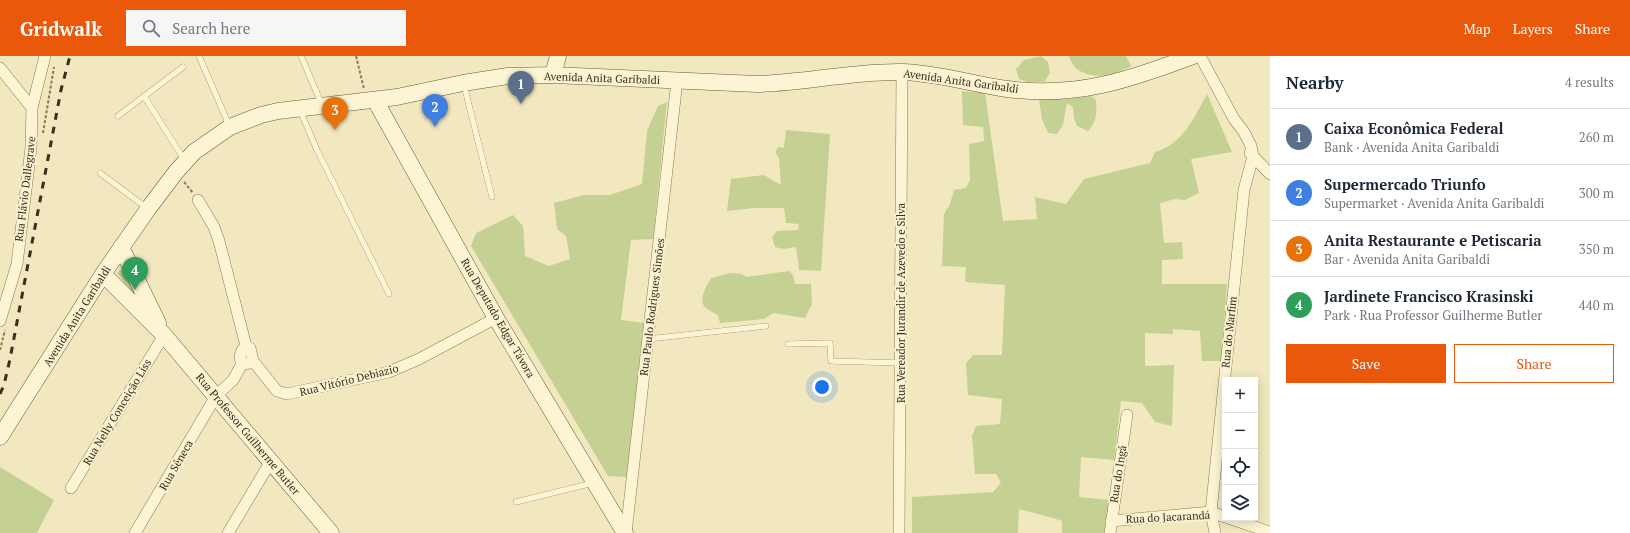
<!DOCTYPE html>
<html lang="en">
<head>
<meta charset="utf-8">
<style>
	:root { --surface:#fff; --page:#f6f6f7; --text:#1f2937; --muted:#747a83; --line:#e0e1e3; --accent:#ea580c }
	body { margin:0; font-family:"PT Serif",serif; background:var(--page); color:var(--text) }
	.controls { position:absolute; right:12px; bottom:12px; display:grid; overflow:hidden; border-radius:0px; box-shadow:0 2px 10px #0003 }
	.controls button { width:36px; height:36px; display:grid; place-items:center; padding:0; border:0; border-bottom:1px solid var(--line); background:var(--surface); color:var(--text); font:20px sans-serif }
	.you { position:absolute; left:822px; top:331px; width:14px; height:14px; margin:-10px; border:3px solid #fff; border-radius:50%; background:#1a73e8; box-shadow:0 0 0 6px #1a73e833 }
	.badge { display:grid; place-items:center; width:26px; height:26px; border-radius:50%; background:var(--accent); color:#fff; font-size:13px; font-weight:700 }
	.pin { position:absolute; translate:-50% -33px; filter:drop-shadow(0 1px 2px #0008) }
	.pin::after { content:''; position:absolute; top:21px; width:14px; height:12px; background:inherit; clip-path:polygon(0 0,100% 0,50% 100%) }
	.list { margin:0; padding:0; list-style:none }
	h2 { display:flex; justify-content:space-between; align-items:center; height:52px; margin:0; padding:0 16px; font-size:17px }
	h2 small { font-size:13px; font-weight:400; color:var(--muted) }
	.list li { display:grid; grid-template-columns:26px 1fr auto; gap:12px; align-items:center; box-sizing:border-box; height:56px; padding:0 16px; border-top:1px solid var(--line) }
	.list b { display:block; font-size:15px; white-space:nowrap }
	.list p { margin:0; font-size:13px; white-space:nowrap; color:var(--muted) }
	.list em { font-size:13px; font-style:normal; color:var(--muted) }
	.actions { display:flex; gap:8px; padding:12px 16px }
	.actions a { flex:1; padding:9px 0; border:1px solid var(--accent); border-radius:0px; text-align:center; font-size:14px; color:var(--accent) }
	.actions .main { background:var(--accent); color:#fff }
	.icon { flex:none; width:22px; height:22px; fill:none; stroke:currentColor; stroke-width:2; stroke-linecap:round; stroke-linejoin:round }
	.map { position:relative; flex:none; width:1270px; height:477px; overflow:hidden }
	header { display:flex; align-items:center; gap:24px; box-sizing:border-box; height:56px; padding:0 20px; background:var(--accent); color:#fff }
	header strong { font-size:19px }
	nav { display:flex; gap:22px; margin-inline-start:auto; font-size:14px }
	.search { width:280px; height:36px; background:var(--page); display:flex; align-items:center; gap:10px; box-sizing:border-box; padding:0 14px; border-radius:0px; color:var(--muted); font-size:15px }
	main { display:flex }
	aside { flex:1; background:var(--surface) }
	.map>svg:first-child { display:block }
	.green { fill:#c4d192 }
	.lines { fill:none; stroke-linecap:round; stroke-linejoin:round }
	.lane-casing { stroke:#8d7856; stroke-width:6 }
	.street-casing { stroke:#8d7856; stroke-width:12 }
	.secondary-casing { stroke:#6e5939; stroke-width:17 }
	.path { stroke:#8d7856; stroke-width:2; stroke-dasharray:3 2; stroke-linecap:butt }
	.lane { stroke:#fcf4d3; stroke-width:5.5 }
	.street { stroke:#fcf4d3; stroke-width:11 }
	.secondary { stroke:#fcf4d3; stroke-width:16 }
	.rail { stroke:#3b2e1c; stroke-width:3; stroke-dasharray:7 7; stroke-linecap:butt }
	.labels { text-anchor:middle; stroke-width:4; stroke-linejoin:round; paint-order:stroke }
	.street-label { font-size:11px; fill:#3b2e1c; stroke:#f9f1d0 }
</style>
</head>
<body>
<header>
<strong>Gridwalk</strong>
<div class="search"><svg class="icon" aria-label="search" viewBox="0 0 24 24"><circle cx="10" cy="10" r="6"/><path d="M15 15l6 6"/></svg>Search here</div>
<nav><a>Map</a><a>Layers</a><a>Share</a></nav>
</header>
<main>
<div class="map">
<svg width="1270" height="477" viewBox="0 0 1270 477">
	<rect width="100%" height="100%" fill="#f2e8bf"/>
	<!-- green -->
	<path class="green" d="M1041,0l7,6 2,11 -6,9h-17l-8,-3 -3,-10 8,-9z
		M1068,0h58l5,10c-15,9 -38,15 -54,3 -4,-3 -6,-9 -9,-13z
		M962,35l23,2 18,128 34,-2 -2,-22 31,7 18,-25 66,-16 5,-11c28,-8 39,-34 52,-58l25,58 -41,7 8,34 -14,7 -10,-1 -15,4 4,40 18,-1 1,17 -21,1v24h65l-6,77h-19l-2,-30 -27,-2v5l-28,-1v33l29,-1 -2,61 -17,-4 -13,-19 -21,-2 -7,59 -33,-3 -2,40 31,3 -5,33h-43v-12l-9,-3 -34,-9 -1,24h-106v-36l81,-5 8,-9 -5,-9h-21l-3,-38 4,-10 24,-2 2,-25 -34,-4 -2,-32 7,-8h29l3,-70 -40,-3 1,-15 -24,-1 2,-52 6,-10 4,-14 12,-2 4,-8 -1,-36 15,-3 -1,-14 -20,-2z
		M1091,40l5,4c1,12 1,22 -8,31l-11,-5 -3,-8 -1,-11 -6,-4 -4,22 -6,9 -9,-1 -6,-14 -3,-20z
		M667,46l-14,137 -22,1 -10,80 23,3 -17,154 -19,-1 -137,-230 5,-13 37,-18 10,11 2,30 24,10 21,-7 -4,-23 -9,-7 -3,-26 30,-8h26l32,-11 5,-53 11,-25z
		M786,74l44,4 -9,137 -22,-1 -3,-23 -12,2 -9,-2 -3,-10 5,-6 21,-1 1,-6 -13,-1 -2,-15h-30l-27,3 4,-32 33,-4 17,10 -2,-27 -4,-6 3,-5 6,1z
		M125,209l23,46 -31,-38z
		M789,215l4,4 2,9h16l1,20 -7,14 -32,-5 -9,6 -44,4 -2,-8c-4,-2 -11,-5 -14,-9 -5,-8 3,-21 7,-28l19,-5 11,1 6,3z
		M0,411l54,33 -17,33h-37z"/>
	<g class="lines">
		<defs>
			<path id="lane" d="M199,0l30,69
				M301,0l21,49
				M464,29l28,112
				M144,40l41,65
				M300,54l17,40 72,144
				M118,60l65,-49
				M100,117l47,35
				M648,283l118,-13
				M788,288l42,-1 1,18 69,2
				M516,446l77,-19"/>
			<path id="street" d="M1200,0l34,63 10,13 7,14 2,10 -9,34 -33,322 4,21
				M0,12l32,40
				M1250,97l20,21
				M198,144l16,27 5,14 27,105
				M0,265l17,-57 14,-116 1,-40 13,-52
				M246,290l4,2 3,13 -2,2 -9,1c-3,-6 -2,-14 4,-18z
				M253,305l24,30 10,3 102,-22 30,-13 77,-41
				M71,432l93,-153
				M1228,462l42,14
				M1111,465l100,-9 14,5
				M135,477l81,-137 17,-16 9,-16
				M228,477l43,-72
				M626,477l51,-452
				M899,477l3,-461
				M1110,477l17,-118"/>
			<path id="secondary" d="M553,19l5,-19
				M375,44l121,218 129,215
				M121,191l37,76
				M103,218l61,61 167,198
				M0,381l103,-163 45,-65 28,-37 18,-20 36,-25 31,-12 17,-4 119,-14 66,-14 45,-7 45,-1 204,9c48,-1 96,-13 145,-12 36,1 70,12 105,17 70,9 122,-9 186,-33"/>
		</defs>
		<!-- lane casing -->
		<use href="#lane" class="lane-casing"/>
		<!-- street casing -->
		<use href="#street" class="street-casing"/>
		<!-- secondary casing -->
		<use href="#secondary" class="secondary-casing"/>
		<!-- path -->
		<path class="path" d="M356,0l8,33
			M43,77l11,-66
			M184,126l9,11
			M0,294l5,-20"/>
		<!-- lane -->
		<use href="#lane" class="lane"/>
		<!-- street -->
		<use href="#street" class="street"/>
		<!-- secondary -->
		<use href="#secondary" class="secondary"/>
		<!-- rail -->
		<path class="rail" d="M0,338l4,-9 6,-26 51,-269 9,-34"/>
	</g>
	<g class="labels">
		<!-- street labels -->
		<g class="street-label">
			<text transform="translate(602 22) rotate(2)" y="4">Avenida Anita Garibaldi</text>
			<text transform="translate(961 25) rotate(8)" y="4">Avenida Anita Garibaldi</text>
			<text transform="translate(25 133) rotate(-83)" y="4">Rua Flávio Dallegrave</text>
			<text transform="translate(901 247) rotate(-90)" y="4">Rua Vereador Jurandir de Azevedo e Silva</text>
			<text transform="translate(652 251) rotate(-83)" y="4">Rua Paulo Rodrigues Simões</text>
			<text transform="translate(77 260) rotate(-58)" y="4">Avenida Anita Garibaldi</text>
			<text transform="translate(498 262) rotate(60)" y="4">Rua Deputado Edgar Távora</text>
			<text transform="translate(1229 276) rotate(-84)" y="4">Rua do Marfim</text>
			<text transform="translate(349 324) rotate(-14)" y="4">Rua Vitório Debiazio</text>
			<text transform="translate(117 356) rotate(-59)" y="4">Rua Nelly Conceição Liss</text>
			<text transform="translate(248 378) rotate(50)" y="4">Rua Professor Guilherme Butler</text>
			<text transform="translate(176 409) rotate(-60)" y="4">Rua Sêneca</text>
			<text transform="translate(1118 418) rotate(-81)" y="4">Rua do Ingá</text>
			<text transform="translate(1168 461) rotate(-3)" y="4">Rua do Jacarandá</text>
		</g>
	</g>
</svg>
<div class="controls">
<button>+</button>
<button>−</button>
<button><svg class="icon" aria-label="locate" viewBox="0 0 24 24"><circle cx="12" cy="12" r="6"/><path d="M12 2v4M12 18v4M2 12h4M18 12h4"/></svg></button>
<button><svg class="icon" aria-label="layers" viewBox="0 0 24 24"><path d="M12 4l9 5-9 5-9-5zM3 14l9 5 9-5"/></svg></button>
</div>
<div class="you"></div>
<div class="pin badge" style="left:521px;top:48px;background:#5c6f8a">1</div>
<div class="pin badge" style="left:435px;top:71px;background:#3f7fe0">2</div>
<div class="pin badge" style="left:335px;top:74px;background:#e8710a">3</div>
<div class="pin badge" style="left:135px;top:234px;background:#2e9e5b">4</div>
</div>
<aside>
<h2>Nearby<small>4 results</small></h2>
<ul class="list">
<li><span class="badge" style="background:#5c6f8a">1</span><div><b>Caixa Econômica Federal</b><p>Bank · Avenida Anita Garibaldi</p></div><em>260 m</em></li>
<li><span class="badge" style="background:#3f7fe0">2</span><div><b>Supermercado Triunfo</b><p>Supermarket · Avenida Anita Garibaldi</p></div><em>300 m</em></li>
<li><span class="badge" style="background:#e8710a">3</span><div><b>Anita Restaurante e Petiscaria</b><p>Bar · Avenida Anita Garibaldi</p></div><em>350 m</em></li>
<li><span class="badge" style="background:#2e9e5b">4</span><div><b>Jardinete Francisco Krasinski</b><p>Park · Rua Professor Guilherme Butler</p></div><em>440 m</em></li>
</ul>
<div class="actions"><a class="main">Save</a><a>Share</a></div>
</aside>
</main>
</body>
</html>
